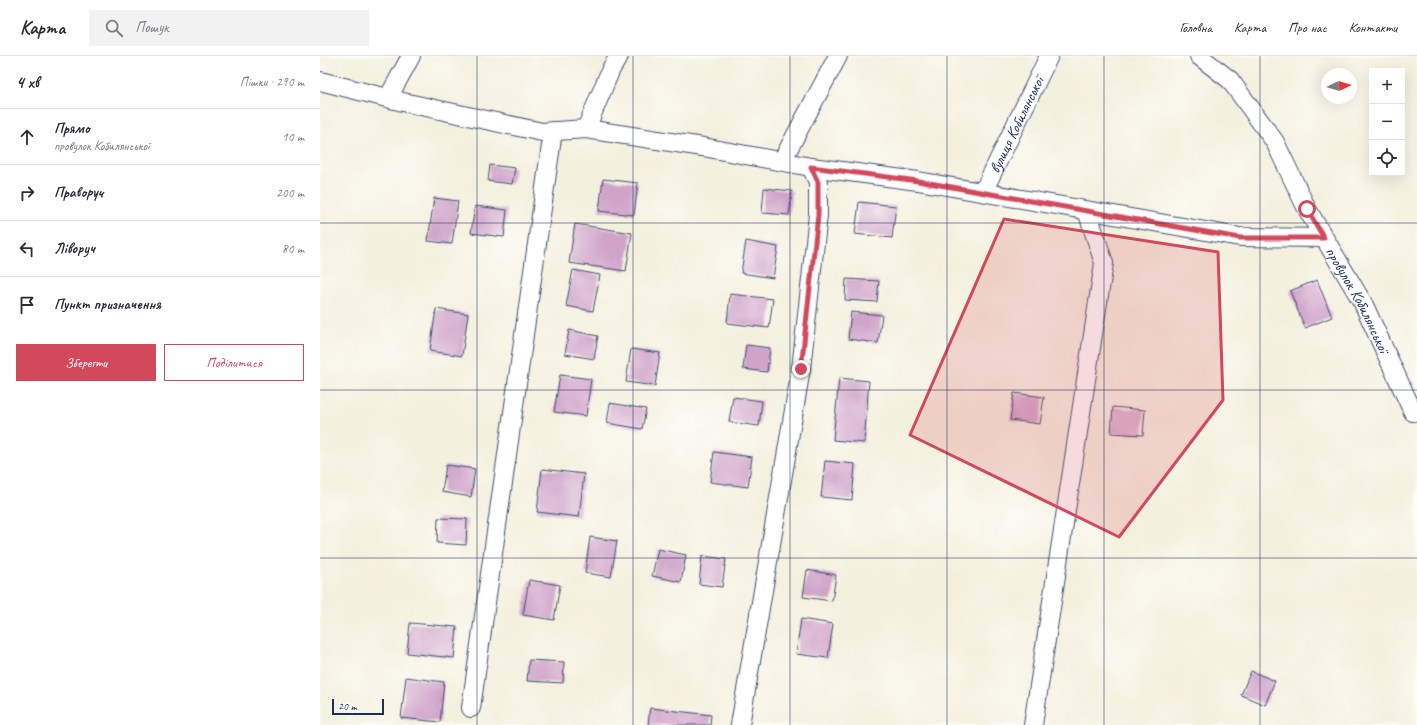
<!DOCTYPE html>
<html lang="uk">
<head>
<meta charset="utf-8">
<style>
	:root { --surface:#fff; --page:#f2f2f3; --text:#2b2b33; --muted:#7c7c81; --line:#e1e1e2; --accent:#d1495b }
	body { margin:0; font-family:Caveat,sans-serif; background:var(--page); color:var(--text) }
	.controls { position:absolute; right:12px; top:12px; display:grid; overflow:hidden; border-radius:0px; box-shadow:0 4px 16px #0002 }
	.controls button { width:36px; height:36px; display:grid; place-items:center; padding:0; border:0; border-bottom:1px solid var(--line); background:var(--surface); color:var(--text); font:20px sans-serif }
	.compass { position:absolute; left:1001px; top:12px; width:36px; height:36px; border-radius:50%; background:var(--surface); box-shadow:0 4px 16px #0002; rotate:86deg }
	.scale { position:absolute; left:12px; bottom:10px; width:52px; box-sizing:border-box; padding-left:4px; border:2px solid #1b2f5e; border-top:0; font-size:11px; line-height:14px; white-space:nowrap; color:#1b2f5e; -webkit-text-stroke:3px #fdfcf7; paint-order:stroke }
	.stop { position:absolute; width:12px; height:12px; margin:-9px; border:3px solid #d1495b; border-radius:50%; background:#fff }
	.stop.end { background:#d1495b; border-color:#fff; box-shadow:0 1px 4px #0008 }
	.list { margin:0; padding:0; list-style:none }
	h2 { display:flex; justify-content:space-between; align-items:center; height:52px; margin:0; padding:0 16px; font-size:17px }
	h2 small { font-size:13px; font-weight:400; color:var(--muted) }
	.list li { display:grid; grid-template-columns:26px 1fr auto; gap:12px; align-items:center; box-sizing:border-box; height:56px; padding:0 16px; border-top:1px solid var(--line) }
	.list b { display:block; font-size:15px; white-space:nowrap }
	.list p { margin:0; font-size:13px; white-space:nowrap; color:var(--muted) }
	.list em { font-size:13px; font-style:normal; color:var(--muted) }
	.actions { display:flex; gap:8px; padding:12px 16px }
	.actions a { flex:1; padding:9px 0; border:1px solid var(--accent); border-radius:0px; text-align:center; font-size:14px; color:var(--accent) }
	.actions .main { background:var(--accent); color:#fff }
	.icon { flex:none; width:22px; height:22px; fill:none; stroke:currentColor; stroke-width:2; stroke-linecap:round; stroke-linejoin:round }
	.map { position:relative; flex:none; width:1097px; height:669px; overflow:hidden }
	header { display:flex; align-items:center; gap:24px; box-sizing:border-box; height:56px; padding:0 20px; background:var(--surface); border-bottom:1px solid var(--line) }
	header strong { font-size:19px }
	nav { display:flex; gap:22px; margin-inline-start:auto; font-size:14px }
	.search { width:280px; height:36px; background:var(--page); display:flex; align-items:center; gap:10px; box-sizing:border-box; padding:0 14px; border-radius:0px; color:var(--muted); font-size:15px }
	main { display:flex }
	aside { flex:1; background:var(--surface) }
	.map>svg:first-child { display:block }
	.building { fill:#d0a4ca }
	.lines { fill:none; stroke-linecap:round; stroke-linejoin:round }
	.street-casing { stroke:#3c4c71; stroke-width:20 }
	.street { stroke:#fff; stroke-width:18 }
	.route { stroke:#d1495b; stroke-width:5 }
	.marked { fill:#d1495b; fill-opacity:0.2; stroke:#d1495b; stroke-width:3; stroke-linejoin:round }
	.grid { fill:none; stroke:#1b2f5e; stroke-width:1; stroke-opacity:0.55 }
	.labels { text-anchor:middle; stroke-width:3.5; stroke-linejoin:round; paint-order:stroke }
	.street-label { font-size:16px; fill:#1b2f5e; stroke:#fdfcf7 }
</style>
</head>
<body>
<header>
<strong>Карта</strong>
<div class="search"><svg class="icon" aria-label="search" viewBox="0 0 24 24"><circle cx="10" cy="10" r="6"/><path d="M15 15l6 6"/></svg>Пошук</div>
<nav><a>Головна</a><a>Карта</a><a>Про нас</a><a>Контакти</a></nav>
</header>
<main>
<aside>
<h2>4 хв<small>Пішки · 290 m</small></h2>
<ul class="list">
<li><svg class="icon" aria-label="ahead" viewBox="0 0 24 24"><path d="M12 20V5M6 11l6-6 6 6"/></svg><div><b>Прямо</b><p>провулок Кобилянської</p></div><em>10 m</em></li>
<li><svg class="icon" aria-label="right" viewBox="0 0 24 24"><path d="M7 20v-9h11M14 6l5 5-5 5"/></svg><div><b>Праворуч</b></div><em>200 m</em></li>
<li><svg class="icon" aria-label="left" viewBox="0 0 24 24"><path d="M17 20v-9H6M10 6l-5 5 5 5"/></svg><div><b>Ліворуч</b></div><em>80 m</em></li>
<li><svg class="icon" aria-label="arrive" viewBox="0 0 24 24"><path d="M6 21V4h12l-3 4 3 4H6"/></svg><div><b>Пункт призначення</b></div></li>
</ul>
<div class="actions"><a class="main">Зберегти</a><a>Поділитися</a></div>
</aside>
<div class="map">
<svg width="1097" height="669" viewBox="0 0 1097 669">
	<rect width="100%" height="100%" fill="#fdfcf7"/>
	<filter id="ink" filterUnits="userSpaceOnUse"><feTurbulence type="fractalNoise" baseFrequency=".025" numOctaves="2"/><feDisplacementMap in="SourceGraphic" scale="8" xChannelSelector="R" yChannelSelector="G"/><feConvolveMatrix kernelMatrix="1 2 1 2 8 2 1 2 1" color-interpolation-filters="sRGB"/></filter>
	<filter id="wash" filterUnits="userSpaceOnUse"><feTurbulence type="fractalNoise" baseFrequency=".012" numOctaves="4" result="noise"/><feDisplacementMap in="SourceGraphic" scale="16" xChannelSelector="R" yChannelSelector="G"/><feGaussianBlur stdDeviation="0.9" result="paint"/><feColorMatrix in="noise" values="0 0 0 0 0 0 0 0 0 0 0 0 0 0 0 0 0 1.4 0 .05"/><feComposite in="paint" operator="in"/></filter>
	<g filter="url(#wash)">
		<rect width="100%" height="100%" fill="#f4f0de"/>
		<g id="blocks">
			<!-- building -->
			<path class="building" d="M170,109l25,3 -3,16 -24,-3z
				M283,123l35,4 -4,32 -35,-4z
				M444,132l28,3 -3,24 -27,-2z
				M114,142l24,3 -6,43 -24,-3z
				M539,146l37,4 -4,32 -37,-4z
				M155,150l32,4 -3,27 -33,-4z
				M255,168l57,9 -6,38 -57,-8z
				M426,185l32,6 -5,31 -32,-5z
				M253,214l27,5 -7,36 -27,-5z
				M526,223l33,2 -2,21 -32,-2z
				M997,224l15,37 -27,11 -15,-37z
				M410,238l43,5 -4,29 -42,-5z
				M116,253l32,5 -6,42 -32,-5z
				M531,256l31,3 -4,28 -30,-4z
				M249,274l29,6 -4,23 -29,-5z
				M426,289l24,3 -3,24 -24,-3z
				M311,293l29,4 -5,33 -29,-4z
				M240,319l31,4 -5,37 -32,-4z
				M519,322l30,3 -5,62 -31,-3z
				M694,337l30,4 -4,27 -30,-4z
				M413,341l29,4 -3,25 -30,-4z
				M290,347l36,6 -4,20 -35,-6z
				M793,351l32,3 -2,25 -32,-2z
				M394,396l38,5 -4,30 -38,-5z
				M505,405l30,3 -3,36 -31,-3z
				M126,409l29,4 -4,28 -29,-5z
				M222,413l42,5 -5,43 -42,-5z
				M118,462l29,1 -1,26 -29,-2z
				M270,481l27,4 -6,36 -26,-4z
				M338,493l28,6 -5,27 -29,-6z
				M382,500l24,3 -4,28 -23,-3z
				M487,514l29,5 -4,26 -29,-4z
				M209,524l31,5 -6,35 -31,-5z
				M481,563l32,5 -5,34 -32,-4z
				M90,567l47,4 -3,31 -47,-5z
				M209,604l35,2 -1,21 -36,-2z
				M931,615l24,10 -10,24 -24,-10z
				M86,621l38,5 -4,40 -39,-4z
				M330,652l61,7 -1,10h-62z"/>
		</g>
	</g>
	<g filter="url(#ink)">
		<use href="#blocks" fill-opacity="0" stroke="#3c4c71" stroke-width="1"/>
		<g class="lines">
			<defs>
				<g id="street">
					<path id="s1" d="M879,0l31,24 45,62 32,67 56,94 50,109"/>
					<path d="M0,25l83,21 139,30 44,-3 117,18 108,20 107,14 322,56 84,1"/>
					<path d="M68,42l23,-42"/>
					<path d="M266,73l25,-60 8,-13"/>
					<path d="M462,105l56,-105"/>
					<path id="s2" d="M663,136l66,-136"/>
					<path d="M151,652l82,-577"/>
					<path d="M420,669l61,-356 17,-154v-33l-7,-15"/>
					<path d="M713,669l71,-462 -17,-52"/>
				</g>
			</defs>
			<!-- street casing -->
			<use href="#street" class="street-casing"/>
			<!-- street -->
			<use href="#street" class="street"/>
		</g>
	</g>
	<g class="lines" filter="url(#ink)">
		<!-- route -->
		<path class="route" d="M481,313l17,-154v-33l-7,-15 107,14 322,57h84l-17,-29"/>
	</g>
	<!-- marked area -->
	<path class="marked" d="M684,163l214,33 5,148 -104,137 -209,-102z"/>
	<!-- grid -->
	<path class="grid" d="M157,0v669M313,0v669M470,0v669M627,0v669M784,0v669M940,0v669M0,167h1097M0,334h1097M0,502h1097"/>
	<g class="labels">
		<!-- street labels -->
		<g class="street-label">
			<text dy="6" stroke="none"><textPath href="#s2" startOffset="75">вулиця Кобилянської</textPath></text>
			<text dy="6" stroke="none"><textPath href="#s1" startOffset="294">провулок Кобилянської</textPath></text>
		</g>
	</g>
</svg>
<div class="controls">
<button>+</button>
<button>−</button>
<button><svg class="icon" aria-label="locate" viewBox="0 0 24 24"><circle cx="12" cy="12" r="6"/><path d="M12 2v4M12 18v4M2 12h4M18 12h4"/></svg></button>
</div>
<svg class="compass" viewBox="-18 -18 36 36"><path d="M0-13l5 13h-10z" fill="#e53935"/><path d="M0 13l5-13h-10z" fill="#7c7c81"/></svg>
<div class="scale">20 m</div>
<div class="stop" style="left:987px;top:153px"></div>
<div class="stop end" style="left:481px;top:313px"></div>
</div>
</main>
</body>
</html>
